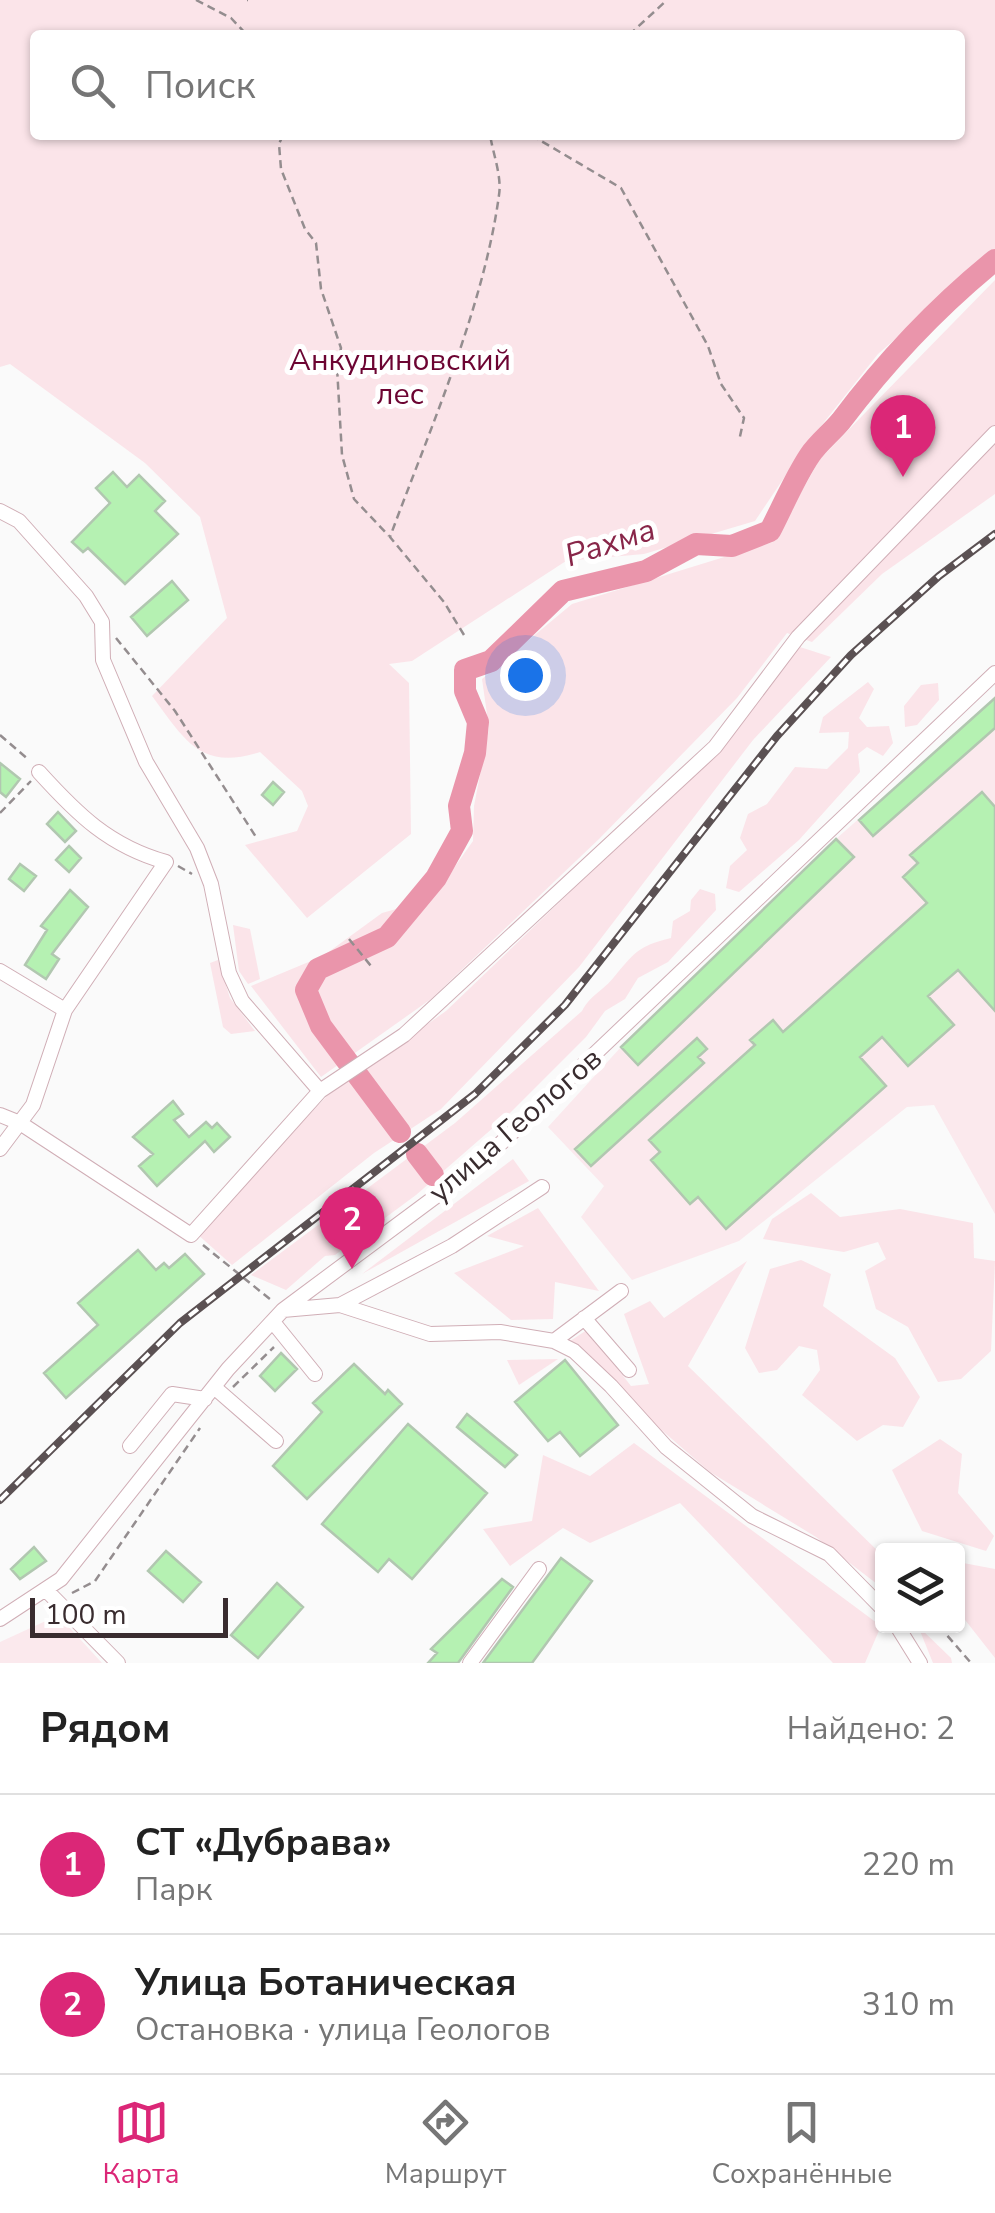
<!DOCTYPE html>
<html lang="ru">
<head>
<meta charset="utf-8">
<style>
	:root { --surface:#fff; --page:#f2f2f2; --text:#222; --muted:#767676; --line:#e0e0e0; --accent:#db2777 }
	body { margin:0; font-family:"Nunito Sans",sans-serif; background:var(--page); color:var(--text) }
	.controls { position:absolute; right:30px; bottom:30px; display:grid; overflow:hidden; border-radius:10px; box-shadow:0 2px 8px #0004 }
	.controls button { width:90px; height:90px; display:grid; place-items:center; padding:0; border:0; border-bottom:2px solid var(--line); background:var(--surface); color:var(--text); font:50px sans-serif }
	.scale { position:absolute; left:30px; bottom:25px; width:198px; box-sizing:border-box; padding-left:10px; border:5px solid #392c2f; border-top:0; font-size:28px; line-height:35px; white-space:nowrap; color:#392c2f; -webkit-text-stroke:8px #fff; paint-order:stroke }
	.you { position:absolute; left:525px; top:675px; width:35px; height:35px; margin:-25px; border:8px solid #fff; border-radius:50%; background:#1a73e8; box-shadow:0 0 0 15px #1a73e833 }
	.badge { display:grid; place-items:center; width:65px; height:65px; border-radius:50%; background:var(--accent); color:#fff; font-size:32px; font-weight:700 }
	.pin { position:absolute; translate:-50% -82px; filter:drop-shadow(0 2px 5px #0008) }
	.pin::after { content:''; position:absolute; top:52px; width:35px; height:30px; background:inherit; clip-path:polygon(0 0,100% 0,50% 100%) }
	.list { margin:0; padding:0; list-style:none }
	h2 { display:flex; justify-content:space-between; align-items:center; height:130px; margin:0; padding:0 40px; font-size:42px }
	h2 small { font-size:32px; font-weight:400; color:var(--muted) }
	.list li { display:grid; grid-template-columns:65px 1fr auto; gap:30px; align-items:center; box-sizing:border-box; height:140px; padding:0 40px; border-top:2px solid var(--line) }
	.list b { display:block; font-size:38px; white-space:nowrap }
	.list p { margin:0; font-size:32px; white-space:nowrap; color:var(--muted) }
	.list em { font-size:32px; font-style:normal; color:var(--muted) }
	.icon { flex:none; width:55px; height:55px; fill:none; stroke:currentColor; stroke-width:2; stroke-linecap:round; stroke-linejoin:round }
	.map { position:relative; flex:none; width:995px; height:1663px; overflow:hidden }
	.search { position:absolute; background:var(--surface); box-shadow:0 2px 8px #0004; left:30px; right:30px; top:30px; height:110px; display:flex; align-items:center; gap:25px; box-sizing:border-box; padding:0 35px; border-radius:10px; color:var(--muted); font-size:38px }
	.sheet { height:410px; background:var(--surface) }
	nav { display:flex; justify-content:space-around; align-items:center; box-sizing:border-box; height:140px; border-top:2px solid var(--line); background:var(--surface); font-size:28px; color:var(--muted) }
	nav a { display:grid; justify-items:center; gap:5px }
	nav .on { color:var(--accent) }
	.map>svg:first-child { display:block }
	.built { fill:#fbe9ed }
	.green { fill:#fbe4e9; fill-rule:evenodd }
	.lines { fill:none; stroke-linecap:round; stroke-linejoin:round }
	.river { stroke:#ea95ab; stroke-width:22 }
	.building { fill:#b5f1b2; stroke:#b1c7b0; stroke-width:2.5 }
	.minor-casing { stroke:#d0aeb6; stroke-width:16 }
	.path { stroke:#948d8f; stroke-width:2.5; stroke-dasharray:8 5; stroke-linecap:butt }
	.minor { stroke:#fff; stroke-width:14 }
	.rail-casing { stroke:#5b5153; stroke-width:8 }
	.rail { stroke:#fff; stroke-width:4; stroke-dasharray:11; stroke-linecap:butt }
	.labels { text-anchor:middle; stroke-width:10; stroke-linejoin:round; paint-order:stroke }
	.park-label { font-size:30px; fill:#6c0432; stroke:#fff }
	.street-label { font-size:30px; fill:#392c2f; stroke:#fff }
	.water-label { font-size:32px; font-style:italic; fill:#882649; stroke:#fff }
</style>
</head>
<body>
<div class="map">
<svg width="995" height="1663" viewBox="0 0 995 1663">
	<rect width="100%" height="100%" fill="#fafafa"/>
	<!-- built -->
	<path class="built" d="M995,698v516l-61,-109 -27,2 -168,134 -107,39 -51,-63 23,-31 -56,-59 73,-80 215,-208z
		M50,1619l18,7 34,37h-102v-21z"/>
	<!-- green -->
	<path class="green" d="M0,0h995v252l-117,102 -72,91 -51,76 -111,33 -78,7 -154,100 -23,3 20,19 2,151 -104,84 -62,-73 52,-14 11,-25 -6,-15 -42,-39c-60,19 -75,-12 -108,-56l75,-78 -27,-101 -55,-54 -135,-99 -10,3zM35,35h925v100h-925z
		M995,280v214l-113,80 -70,68 -25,-9 -50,65 -138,141 -168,160 -110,78 -70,-91 72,-30 59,-43 50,-14 41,-58 1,-35 15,-78 -7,-49 90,-75 201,-62 47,-83z
		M800,647l31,10 -78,83 -174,227 -138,142 -67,44 -142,112 -36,-32 132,-138 118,-84 268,-257z
		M868,682l6,7 -15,29 8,9 22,-1 4,17 -10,13 -16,-9 -9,7 2,18 -61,68 -60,52 -13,-4 4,-22 17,-16 -7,-12 8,-24 19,-10 28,-37 32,2 21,-21 1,-16 -30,1 4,-16z
		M938,683l1,17 -22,25 -12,2 -1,-21 17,-21z
		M700,889l15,5 1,16 -48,52 -30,16 -13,21 -20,12 -19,26 -76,76 -94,82 -81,60 -10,1 -39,34 -35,-15 204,-152 127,-112c9,-17 21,-20 32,-34 20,-24 24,-31 57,-39l2,-17 17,-10 1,-11z
		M233,925l17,4 10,50 -12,5 -9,-13z
		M218,960l12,38 25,33 -24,3 -8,-7 -13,-64z
		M513,1159l16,22 -167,93z
		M811,1193l29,24 60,-8 73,14 1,35 21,3 -4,90 -30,28 -23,3 -30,-55 -32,-18 -11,-38 21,-12 -8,-17 -34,10 -81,-13 9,-20z
		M538,1208l61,83 -44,-9 -2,37 -42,1 -57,-47 70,-27 -37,-10z
		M801,1260l30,14 -8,32 72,52 25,39 -17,30 -20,-2 -26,16 -55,-46 18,-25 -3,-20 -18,-4 -22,24 -18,3 -14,-25 25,-79z
		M747,1261l-59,105 194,189v25l-5,4 -61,-47 -106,-65 -82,-71 -30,-37 -28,-23 17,-11 44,56 18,-2 -25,-70 26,-13 14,17z
		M558,1359l-39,26 -12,-25z
		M940,1439l22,15 -4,39 36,43 -8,15 -64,-20 -30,-61z
		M634,1443l247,183 -16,37h-32l-153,-160 -90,40 -27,-15 -53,38 -27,-37 49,-8 11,-66 47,21z
		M958,1562l37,7v89l-37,-47z
		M918,1626l33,32 1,5h-19z"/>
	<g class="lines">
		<!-- river -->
		<path class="river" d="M400,1132l-79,-106 -15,-36 12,-21 69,-32 49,-59 26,-47 -3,-25 16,-53 3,-31 -13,-31v-21l26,-9 72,-70 83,-20 50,-27 36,2 38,-15c13,-25 24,-52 40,-76 8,-12 21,-22 31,-34 46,-61 95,-113 154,-161
			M417,1154l16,21"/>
	</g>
	<!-- building -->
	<path class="building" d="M113,472l14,15 12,-12 26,26 -10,10 23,23 -53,50 -37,-36 -5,4 -11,-10 38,-39 -14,-15z
		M172,581l16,19 -41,36 -16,-19z
		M995,698v30l-122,108 -14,-16z
		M0,763l20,16 -14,18 -6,-5z
		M273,782l11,10 -11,13 -11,-10z
		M982,792l13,15v204l-37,-41 -30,26 26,29 -46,41 -26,-29 -22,20 26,29 -160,143 -28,-32 -8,7 -39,-44 9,-8 -11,-12 106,-95 -5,-5 23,-20 10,12 144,-129 -24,-26 15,-14 -8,-8z
		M58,812l18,19 -11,11 -18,-18z
		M836,839l18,18 -216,208 -17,-18z
		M69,846l12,12 -12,14 -13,-12z
		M20,864l16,12 -12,15 -15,-12z
		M70,890l18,17 -36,47 7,5 -13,20 -21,-14 22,-35 -6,-4z
		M697,1038l10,11 -9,8 6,6 -113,103 -16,-17z
		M173,1101l10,13 -9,6 15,17 17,-15 6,6 5,-5 13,14 -16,15 -9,-11 -48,45 -18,-20 14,-12 -20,-17z
		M138,1250l18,20 8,-7 5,5 16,-14 19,20 -138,124 -22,-25 54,-48 -20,-22z
		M281,1353l16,16 -22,22 -15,-15z
		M565,1360l53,65 -38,31 -20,-24 -12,9 -33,-39z
		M354,1364l31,30 3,-4 14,14 -95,95 -34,-33 49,-54 -9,-9z
		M467,1414l50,41 -12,12 -48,-40z
		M408,1424l79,69 -75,86 -23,-20 -11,13 -56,-48z
		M34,1547l12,14 -26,18 -9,-10z
		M166,1551l35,31 -18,20 -35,-31z
		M561,1558l31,23 -60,82h-49z
		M502,1579l11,8 -55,76h-30l9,-10 -6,-4z
		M277,1583l26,24 -45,51 -27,-23z"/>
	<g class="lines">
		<defs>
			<path id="minor" d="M0,511l19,10 67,75 16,26 1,38 43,102 51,86 14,36 18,89 13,28 78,90
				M0,971l65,39
				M0,1115l20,8 171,112 129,-144 84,-56 311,-288 83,-110 197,-204
				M0,1149l33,-44 32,-95 101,-148c-57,-16 -89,-48 -127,-90
				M340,1305l112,-59 90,-59
				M283,1310l57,-5 90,29 70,-2 54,9 20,10 37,35 55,61 86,69 77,38 53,54
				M584,1318l45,52
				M273,1322l42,52
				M554,1341l67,-50
				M214,1387l62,54
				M130,1446l42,-52 33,5
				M47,1591l71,72
				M0,1619l61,-40 167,-210 55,-59 195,-145 517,-492
				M897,1626l23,37
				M470,1663l69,-94"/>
		</defs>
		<!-- minor casing -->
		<use href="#minor" class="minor-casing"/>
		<!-- path -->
		<path class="path" d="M196,0l35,18 16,17
			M247,0h1
			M629,35l38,-35
			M283,135l-4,9 2,25 24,60 11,14 5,46 20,59 -4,19 5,88 12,44 35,37
			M531,135l90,53 87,158 13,38 23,34 -5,23
			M464,635l-20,-33 -54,-65c39,-106 94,-230 109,-342 3,-18 -6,-42 -9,-60
			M116,638l59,73 81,126
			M0,735l29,25
			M0,813l31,-32
			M178,866l14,8
			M349,939l22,27
			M203,1245l68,55
			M233,1387l41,-40
			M72,1593l23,-12 105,-153
			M939,1626l32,37"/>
		<!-- minor -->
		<use href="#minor" class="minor"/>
		<defs>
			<path id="rail" d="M0,1500l180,-177 295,-229 90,-89 212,-269 74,-81 88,-79 56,-42"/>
		</defs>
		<!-- rail casing -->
		<use href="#rail" class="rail-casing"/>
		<!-- rail -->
		<use href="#rail" class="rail"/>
	</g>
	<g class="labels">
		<!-- park labels -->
		<g class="park-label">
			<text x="400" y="370">Анкудиновский<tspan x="400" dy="34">лес</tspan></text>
		</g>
		<!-- street labels -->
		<g class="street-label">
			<text transform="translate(515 1125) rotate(-41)" y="10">улица Геологов</text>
		</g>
		<!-- water labels -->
		<g class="water-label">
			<text transform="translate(610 542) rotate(-18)" y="11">Рахма</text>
		</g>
	</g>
</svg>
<div class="controls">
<button><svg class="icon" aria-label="layers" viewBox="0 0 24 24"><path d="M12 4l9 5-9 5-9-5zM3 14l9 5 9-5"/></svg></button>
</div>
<div class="scale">100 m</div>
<div class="you"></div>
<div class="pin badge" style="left:903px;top:477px">1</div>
<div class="pin badge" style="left:352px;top:1269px">2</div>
<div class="search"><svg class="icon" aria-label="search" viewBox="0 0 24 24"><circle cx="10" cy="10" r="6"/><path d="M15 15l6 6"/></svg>Поиск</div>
</div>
<section class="sheet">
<h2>Рядом<small>Найдено: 2</small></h2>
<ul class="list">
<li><span class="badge">1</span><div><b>СТ «Дубрава»</b><p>Парк</p></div><em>220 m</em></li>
<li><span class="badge">2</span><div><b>Улица Ботаническая</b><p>Остановка · улица Геологов</p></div><em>310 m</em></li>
</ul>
</section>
<nav>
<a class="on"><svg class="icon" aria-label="map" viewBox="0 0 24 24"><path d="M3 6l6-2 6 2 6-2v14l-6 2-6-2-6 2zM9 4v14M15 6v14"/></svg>Карта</a>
<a><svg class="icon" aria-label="directions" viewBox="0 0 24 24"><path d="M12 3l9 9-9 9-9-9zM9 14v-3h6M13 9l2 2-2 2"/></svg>Маршрут</a>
<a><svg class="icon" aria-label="saved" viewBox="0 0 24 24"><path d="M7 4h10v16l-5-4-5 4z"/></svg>Сохранённые</a>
</nav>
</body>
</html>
